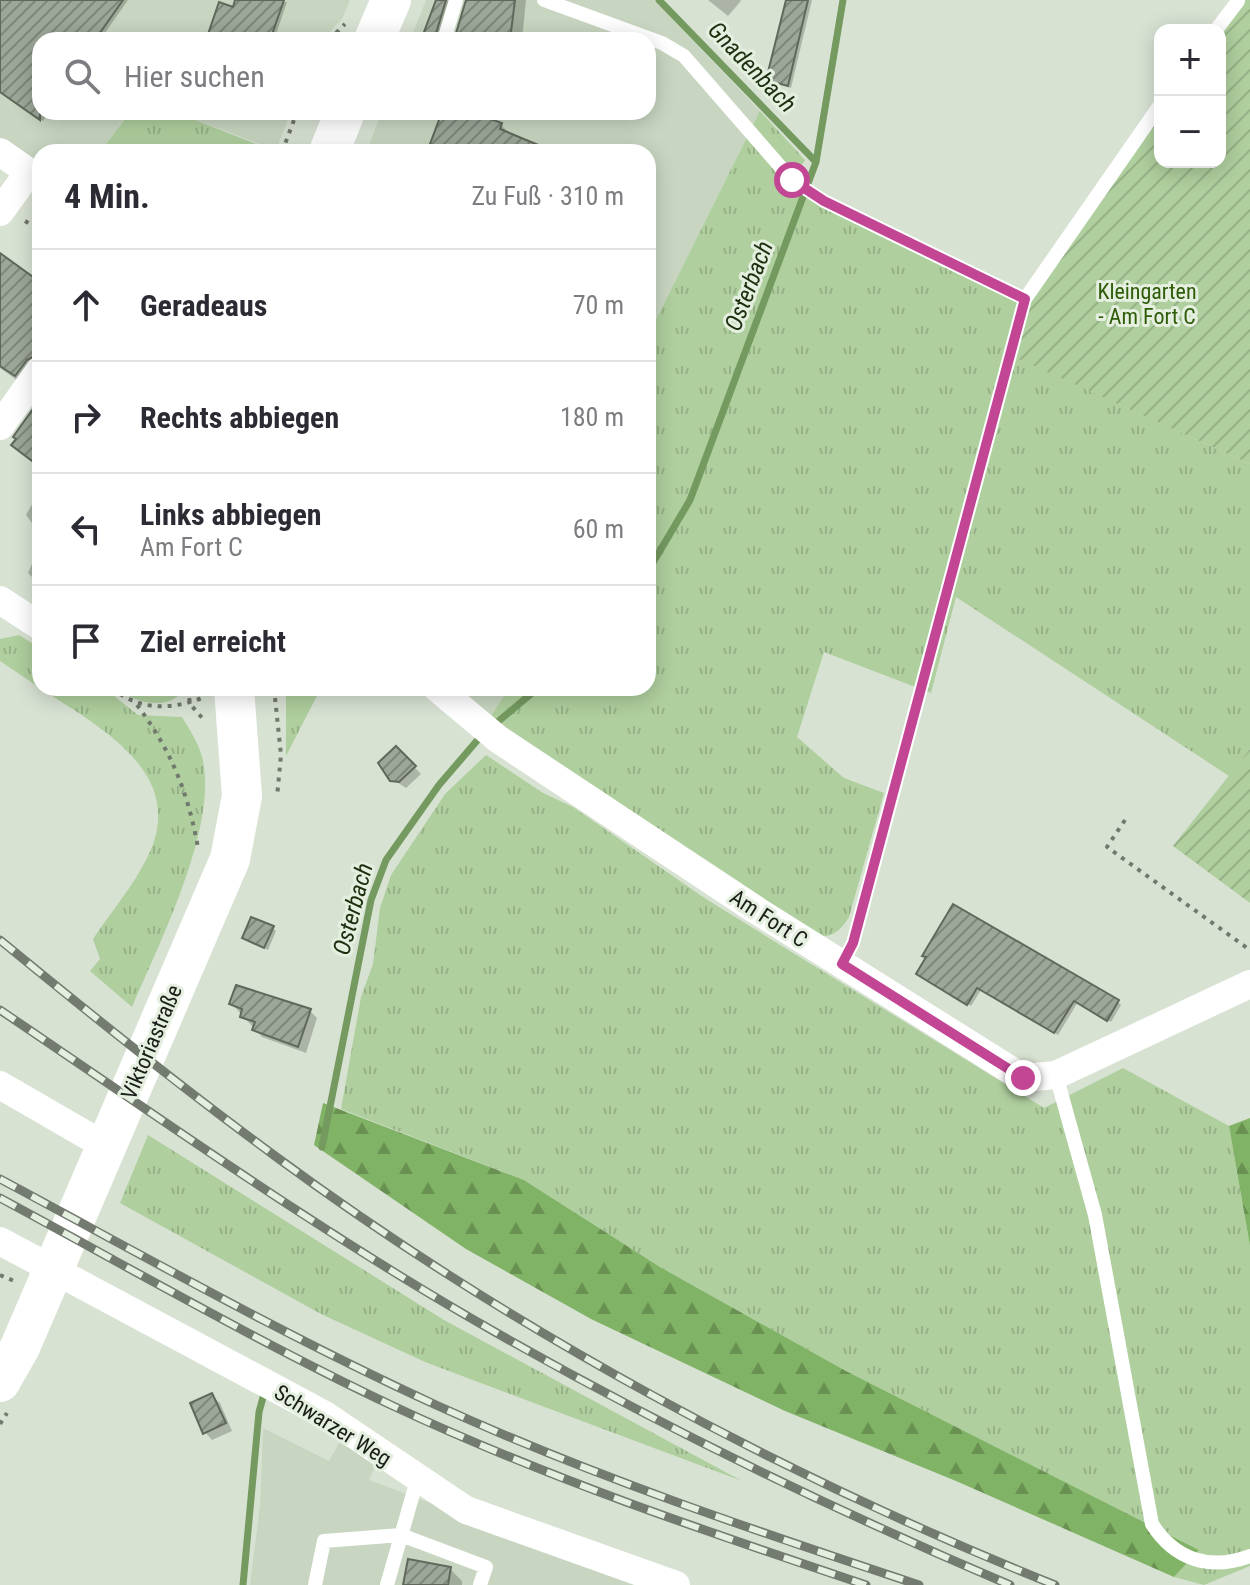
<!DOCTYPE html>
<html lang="de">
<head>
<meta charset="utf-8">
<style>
	:root { --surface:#fff; --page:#f2f2f3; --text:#2b2b33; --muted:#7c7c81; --line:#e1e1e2 }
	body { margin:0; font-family:"Roboto Condensed",sans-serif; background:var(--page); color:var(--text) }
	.controls { position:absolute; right:24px; top:24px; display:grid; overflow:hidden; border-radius:16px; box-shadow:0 4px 20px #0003 }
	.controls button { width:72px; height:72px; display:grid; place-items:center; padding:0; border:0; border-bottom:2px solid var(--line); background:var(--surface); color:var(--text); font:40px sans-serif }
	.stop { position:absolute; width:24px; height:24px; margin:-18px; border:6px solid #c34695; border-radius:50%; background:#fff }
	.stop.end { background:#c34695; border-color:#fff; box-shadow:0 2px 8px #0008 }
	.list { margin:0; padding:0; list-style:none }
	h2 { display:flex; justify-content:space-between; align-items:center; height:104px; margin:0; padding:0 32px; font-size:34px }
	h2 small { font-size:26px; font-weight:400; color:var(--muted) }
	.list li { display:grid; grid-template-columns:52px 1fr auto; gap:24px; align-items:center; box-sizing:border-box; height:112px; padding:0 32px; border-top:2px solid var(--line) }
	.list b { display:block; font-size:30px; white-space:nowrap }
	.list p { margin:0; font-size:26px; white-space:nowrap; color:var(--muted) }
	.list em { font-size:26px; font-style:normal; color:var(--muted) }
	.icon { flex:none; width:44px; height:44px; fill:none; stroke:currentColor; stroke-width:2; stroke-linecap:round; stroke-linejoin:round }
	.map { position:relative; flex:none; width:1250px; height:1585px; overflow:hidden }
	.search { position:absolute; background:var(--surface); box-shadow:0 4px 20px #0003; left:32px; top:32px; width:624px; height:88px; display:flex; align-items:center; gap:20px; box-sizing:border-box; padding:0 28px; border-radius:24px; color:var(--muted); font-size:30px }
	.panel { position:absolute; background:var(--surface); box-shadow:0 4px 20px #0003; left:32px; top:144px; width:624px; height:552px; border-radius:24px }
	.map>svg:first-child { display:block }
	.built { fill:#c8d6c1 }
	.grass { fill:url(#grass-tufts) }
	.forest { fill:url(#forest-firs) }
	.garden { fill:url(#garden-furrows) }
	.shadow { fill:#0003 }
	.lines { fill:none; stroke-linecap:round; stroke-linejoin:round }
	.stream { stroke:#749a60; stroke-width:7 }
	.building { fill:url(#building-hatch); stroke:#60685b; stroke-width:2 }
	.path { stroke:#71786e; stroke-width:4; stroke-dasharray:4 6; stroke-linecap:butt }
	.lane { stroke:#fff; stroke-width:14 }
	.street { stroke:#fff; stroke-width:28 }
	.secondary { stroke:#fff; stroke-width:40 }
	.rail-casing { stroke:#737a6f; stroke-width:9 }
	.rail { stroke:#e5efe0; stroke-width:6; stroke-dasharray:18; stroke-linecap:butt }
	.route { stroke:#c34695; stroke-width:10 }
	.labels { text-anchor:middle; stroke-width:6; stroke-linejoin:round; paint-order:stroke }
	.park-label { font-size:22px; fill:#2e5c08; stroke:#e5efe0 }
	.street-label { font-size:22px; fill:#191d17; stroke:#e5efe0 }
	.water-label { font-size:24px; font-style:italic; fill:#1c3010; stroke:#e5efe0 }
</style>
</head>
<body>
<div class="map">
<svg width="1250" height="1585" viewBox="0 0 1250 1585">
	<defs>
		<pattern id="grass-tufts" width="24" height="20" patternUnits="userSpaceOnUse" patternTransform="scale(2)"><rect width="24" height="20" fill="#afcf9e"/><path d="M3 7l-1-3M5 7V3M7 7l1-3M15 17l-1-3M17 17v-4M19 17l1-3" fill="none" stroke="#96b187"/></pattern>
		<pattern id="forest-firs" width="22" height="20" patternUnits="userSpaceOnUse" patternTransform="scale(2)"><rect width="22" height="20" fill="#80b365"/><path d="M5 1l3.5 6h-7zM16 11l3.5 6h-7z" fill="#689152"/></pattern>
		<pattern id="garden-furrows" width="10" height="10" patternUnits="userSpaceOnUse" patternTransform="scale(2)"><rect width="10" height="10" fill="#afcf9e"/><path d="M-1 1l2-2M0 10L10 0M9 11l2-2" fill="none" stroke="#96b187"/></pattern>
		<pattern id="building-hatch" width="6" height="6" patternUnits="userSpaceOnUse" patternTransform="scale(2)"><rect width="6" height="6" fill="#9da799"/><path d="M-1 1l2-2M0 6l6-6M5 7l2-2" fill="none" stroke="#7f877c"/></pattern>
	</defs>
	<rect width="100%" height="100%" fill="#d8e2d3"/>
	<!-- built -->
	<path class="built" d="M0,0h350l-8,19 -20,21h-282v72h89l-29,40h-60v14l-40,-27z
		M426,0h228l106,111 -112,225v-184h-282l16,-40h266v-72h-238z
		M175,112h116l-15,38z
		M451,688h58l-18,28z
		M263,1428l66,33 10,-18 38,19 -8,18 281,105h-400l10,-80z"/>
	<!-- grass -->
	<path class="grass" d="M760,111l45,49 -13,20 233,119 -14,56 239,109v285l-21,27 -273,-179 -25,96 -107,-41 -27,85 47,41 40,15 -35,124c-8,13 -16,21 -33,19l-292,-194 -33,-26 18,-28h139v-352z
		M130,112h45l101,40h-176z
		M19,635l21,13v40l-40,-27v-22z
		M40,688h64l34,27 44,2c8,13 18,28 21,44 14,68 -44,183 -71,246l-42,-36 10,-12 -7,-20c18,-27 41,-54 55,-83 41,-84 -51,-130 -108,-168z
		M117,688h62l-1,8c-17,14 -46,5 -61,-8z
		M286,688h35l-35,68z
		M486,755l57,38 30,14 133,92 338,209 79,-40 106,58 21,120v320l-46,19 -30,-8 25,-27 -353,-179 -186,-104 -136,-87 -183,-71 20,-112 12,-33 7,-56 11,-33 54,-81z
		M148,1135l296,185 298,161 -317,-119 -104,-48 -201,-111z"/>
	<!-- forest -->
	<path class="forest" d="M323,1103l201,77 136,87 186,104 353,179 -25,27 -218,-96 -171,-70 -194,-92 -125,-70 -152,-104z
		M1250,1118v128l-21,-120z"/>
	<!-- garden -->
	<path class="garden" d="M1233,0h17v464l-240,-109 15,-56 135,-194v57h60v-132z
		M1250,749v154l-77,-57z"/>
	<!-- shadow -->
	<path class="shadow" d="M0,0h128l-28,40h-60v72h9l-6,9 -43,-30z
		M237,0l50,2 -13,38h-66l26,-30z
		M438,0l26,1 -8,6 -10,33h-23z
		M467,0h59l-4,40h-65z
		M708,0h32l1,1 -13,15z
		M788,0h24l-21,88 -23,-8z
		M444,112h46l-3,7 14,6 28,27h-100z
		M0,256l40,28v98l-8,9 -32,-23z
		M40,490v44l-14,-19z
		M40,546v39l-12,-12z
		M396,748l25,26 -15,14 -14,-9z
		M272,928l4,3 -8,19 -24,-12z
		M922,977l196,25 3,3 -10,17 -33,-20 -20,33 -77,-45 -10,16z
		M232,1004l78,7 7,7 -11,35 -44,-16z
		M212,1396l8,7 12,28 -20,9 -7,-8z
		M450,1569l12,12v4h-57z"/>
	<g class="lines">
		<!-- stream -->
		<path class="stream" d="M659,0l157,162
			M648,571l42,-71 126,-338 27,-162
			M494,725l44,-37
			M322,1147l49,-247 15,-40 53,-75 42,-49
			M243,1585l16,-173 5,-18"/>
	</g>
	<!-- building -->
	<path class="building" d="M0,0h123l-28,40h-55v80l-40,-28z
		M235,0h49l-14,40h-64l13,-38 14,5z
		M436,0h10l-12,40h-13z
		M466,0h49l-5,40h-56z
		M786,0h22l-20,86 -22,-6z
		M442,112h29l31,11 -2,6 55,23h-128z
		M0,253l40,29v71l-13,7 -12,16 -15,-10z
		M40,399v68l-29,-22 5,-6 -3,-2z
		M396,746l20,20 -17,16 -9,-1 -12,-18z
		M953,904l166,96 -12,21 -33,-20 -20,32 -77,-45 -10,17 -51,-31 10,-17 -4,-1z
		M251,917l23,9 -10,22 -22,-10z
		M236,985l75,24 -13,38 -46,-17 3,-8 -15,-5 2,-8 -13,-5z
		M212,1393l14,30 -23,11 -13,-31z
		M408,1559l43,8 -3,18h-45z"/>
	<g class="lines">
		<!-- path -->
		<path class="path" d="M329,40l16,-16
			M282,152l15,-40
			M25,221l15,9
			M112,688c28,23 58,22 90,10
			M188,688l2,16 14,16
			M274,688l7,67 -4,42
			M137,705c34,45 51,87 61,143
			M1125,820l-18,27 143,103
			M0,1275l14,6
			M0,1424l7,-11"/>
		<!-- lane -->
		<path class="lane" d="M544,0l118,43 22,13 108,124 32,21 201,98
			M1216,30l22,-29
			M444,40l12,-40
			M842,964l11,-21 172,-644 135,-194
			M1056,1075l39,140 57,309c23,36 58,47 98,32
			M315,1585l9,-44 77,-6 85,32 -6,18
			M387,1585l30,-105"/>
		<!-- street -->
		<path class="street" d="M0,152l40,28
			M0,212l29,-40
			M0,426l40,-56
			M0,600l40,26
			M437,688l61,51 258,171 267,168 33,-3 194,-91
			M0,1085l107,62
			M0,1241l325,174 141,95 210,75"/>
		<!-- secondary -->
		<path class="secondary" d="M374,40l17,-40
			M329,152l16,-40
			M0,1382l20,-35 210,-488 12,-63 -8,-108"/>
		<defs>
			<path id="rail" d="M0,940c90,74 181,147 275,216 238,175 506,319 780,429
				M0,1010c163,110 324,225 495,322 167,95 339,178 515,253
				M0,1179c144,77 287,158 436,226 156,71 320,126 483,180
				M0,1198c130,70 258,144 391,207 153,72 314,126 475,180"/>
		</defs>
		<!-- rail casing -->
		<use href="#rail" class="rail-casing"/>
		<!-- rail -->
		<use href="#rail" class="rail"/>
	</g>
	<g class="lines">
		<!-- route -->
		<path class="route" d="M792,180l32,21 201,98 -172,644 -11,21 181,114"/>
	</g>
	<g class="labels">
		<!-- park labels -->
		<g class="park-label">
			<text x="1147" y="299">Kleingarten<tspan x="1147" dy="25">- Am Fort C</tspan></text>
		</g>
		<!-- street labels -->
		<g class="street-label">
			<text transform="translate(769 918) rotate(33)" y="8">Am Fort C</text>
			<text transform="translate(151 1042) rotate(-67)" y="8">Viktoriastraße</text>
			<text transform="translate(333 1425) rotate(32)" y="8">Schwarzer Weg</text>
		</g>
		<!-- water labels -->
		<g class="water-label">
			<text transform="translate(752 67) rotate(46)" y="8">Gnadenbach</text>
			<text transform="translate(749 286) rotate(-69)" y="8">Osterbach</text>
			<text transform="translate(353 909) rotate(-75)" y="8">Osterbach</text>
		</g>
	</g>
</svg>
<div class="controls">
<button>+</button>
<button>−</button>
</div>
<div class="stop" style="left:792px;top:180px"></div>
<div class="stop end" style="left:1023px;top:1078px"></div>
<div class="search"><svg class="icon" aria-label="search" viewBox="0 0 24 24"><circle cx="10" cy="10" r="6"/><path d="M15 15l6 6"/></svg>Hier suchen</div>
<section class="panel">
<h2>4 Min.<small>Zu Fuß · 310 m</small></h2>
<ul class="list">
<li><svg class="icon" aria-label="ahead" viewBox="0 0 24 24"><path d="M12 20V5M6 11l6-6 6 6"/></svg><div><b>Geradeaus</b></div><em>70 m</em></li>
<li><svg class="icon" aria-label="right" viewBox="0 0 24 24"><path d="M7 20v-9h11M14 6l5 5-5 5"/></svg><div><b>Rechts abbiegen</b></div><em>180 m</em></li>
<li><svg class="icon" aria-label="left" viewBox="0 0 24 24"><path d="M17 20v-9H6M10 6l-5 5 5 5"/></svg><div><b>Links abbiegen</b><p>Am Fort C</p></div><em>60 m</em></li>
<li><svg class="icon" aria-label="arrive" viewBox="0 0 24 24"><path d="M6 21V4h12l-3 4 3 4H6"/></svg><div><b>Ziel erreicht</b></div></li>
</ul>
</section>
</div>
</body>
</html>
